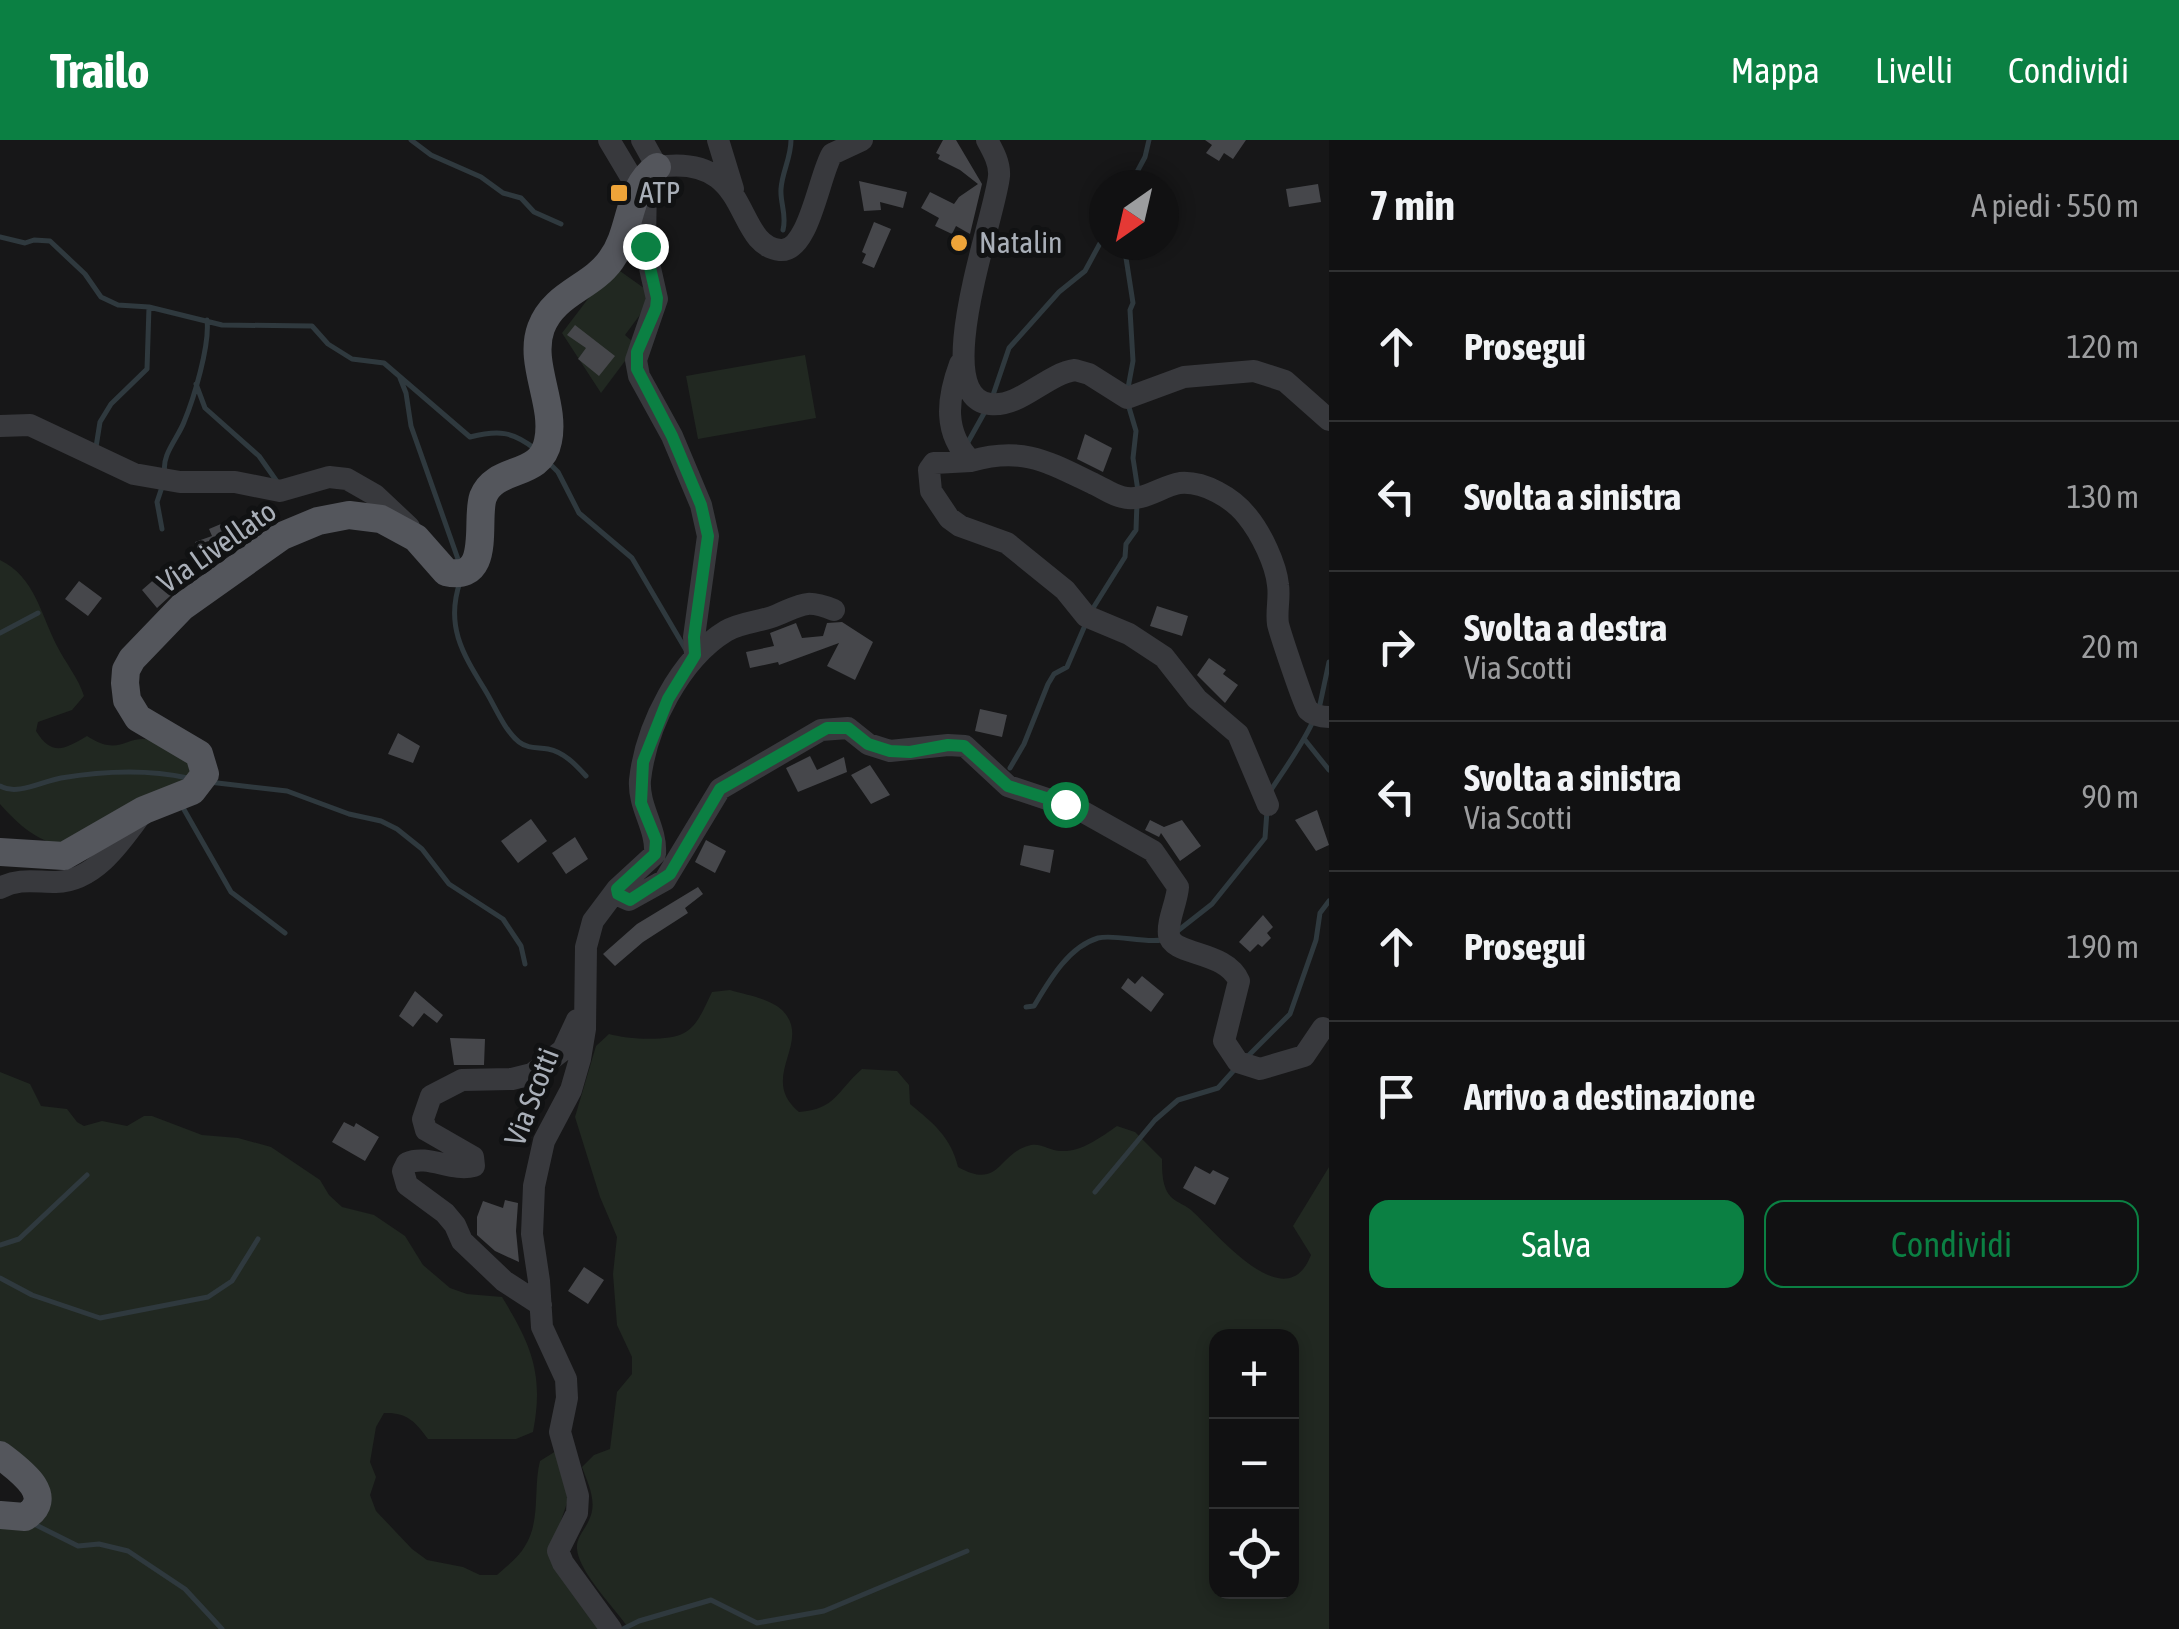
<!DOCTYPE html>
<html lang="it">
<head>
<meta charset="utf-8">
<style>
	:root { --surface:#111112; --page:#1a1a1b; --text:#f1f3f6; --muted:#9c9d9f; --line:#303132; --accent:#0b8043 }
	body { margin:0; font-family:"Asap Condensed",sans-serif; background:var(--page); color:var(--text) }
	.controls { position:absolute; right:30px; bottom:30px; display:grid; overflow:hidden; border-radius:20px; box-shadow:0 5px 15px #0003 }
	.controls button { width:90px; height:90px; display:grid; place-items:center; padding:0; border:0; border-bottom:2px solid var(--line); background:var(--surface); color:var(--text); font:50px sans-serif }
	.compass { position:absolute; left:1089px; top:30px; width:90px; height:90px; border-radius:50%; background:var(--surface); box-shadow:0 5px 15px #0003; rotate:214deg }
	.stop { position:absolute; width:30px; height:30px; margin:-22px; border:8px solid #0b8043; border-radius:50%; background:#fff }
	.stop.end { background:#0b8043; border-color:#fff; box-shadow:0 2px 10px #0008 }
	.list { margin:0; padding:0; list-style:none }
	h2 { display:flex; justify-content:space-between; align-items:center; height:130px; margin:0; padding:0 40px; font-size:42px }
	h2 small { font-size:32px; font-weight:400; color:var(--muted) }
	.list li { display:grid; grid-template-columns:65px 1fr auto; gap:30px; align-items:center; box-sizing:border-box; height:150px; padding:0 40px; border-top:2px solid var(--line) }
	.list b { display:block; font-size:38px; white-space:nowrap }
	.list p { margin:0; font-size:32px; white-space:nowrap; color:var(--muted) }
	.list em { font-size:32px; font-style:normal; color:var(--muted) }
	.actions { display:flex; gap:20px; padding:30px 40px }
	.actions a { flex:1; padding:22px 0; border:2px solid var(--accent); border-radius:20px; text-align:center; font-size:35px; color:var(--accent) }
	.actions .main { background:var(--accent); color:#fff }
	.icon { flex:none; width:55px; height:55px; fill:none; stroke:currentColor; stroke-width:2; stroke-linecap:round; stroke-linejoin:round }
	.map { position:relative; flex:none; width:1329px; height:1489px; overflow:hidden }
	header { display:flex; align-items:center; gap:60px; box-sizing:border-box; height:140px; padding:0 50px; background:var(--accent); color:#fff }
	header strong { font-size:48px }
	nav { display:flex; gap:55px; margin-inline-start:auto; font-size:35px }
	main { display:flex }
	aside { flex:1; background:var(--surface) }
	.map>svg:first-child { display:block }
	.green { fill:#212821; fill-rule:evenodd }
	.lines { fill:none; stroke-linecap:round; stroke-linejoin:round }
	.stream { stroke:#2f393e; stroke-width:5 }
	.building { fill:#46474b }
	.minor { stroke:#38393d; stroke-width:22 }
	.major { stroke:#54565c; stroke-width:28 }
	.route { stroke:#0b8043; stroke-width:12 }
	.poi-dot { fill:#eea439; stroke:#111213; stroke-width:4 }
	.labels { text-anchor:middle; stroke-width:10; stroke-linejoin:round; paint-order:stroke }
	.poi-label { font-size:30px; fill:#a9afb8; stroke:#111213; text-anchor:start }
	.street-label { font-size:30px; fill:#a9afb8; stroke:#111213 }
</style>
</head>
<body>
<header>
<strong>Trailo</strong>
<nav><a>Mappa</a><a>Livelli</a><a>Condividi</a></nav>
</header>
<main>
<div class="map">
<svg width="1329" height="1489" viewBox="0 0 1329 1489">
	<rect width="100%" height="100%" fill="#171718"/>
	<!-- green -->
	<path class="green" d="M613,126l35,25v13l-23,31 9,8 -3,10 -30,40 -39,-60z
		M805,215l11,63 -118,21 -12,-63z
		M0,420c35,17 41,55 57,86 8,16 22,33 27,50l-12,14 -34,12 -2,9c16,26 29,18 51,5 34,22 38,-2 64,4 12,3 26,13 37,19l3,16 -13,12 -114,59c-28,-5 -45,-21 -64,-42z
		M730,850c16,5 39,8 52,20 32,32 -25,67 17,102 37,-3 37,-20 63,-43l35,2 12,14 1,19c23,19 41,33 48,63 43,24 39,-14 73,-22 11,-2 19,6 30,6 21,1 40,-14 56,-25l18,6 27,27c0,12 0,29 9,38 5,5 14,8 20,13 26,23 95,110 120,45l-18,-29 36,-59v462h-700c-13,-20 -50,-56 -52,-80 -1,-12 8,-19 12,-29 9,-18 -1,-36 -7,-53l12,-12 16,-6 7,-57 15,-18v-17l-15,-32 -4,-51 4,-37 -17,-40 -25,-80 21,-71 13,-12c17,5 59,8 75,-1 14,-7 21,-27 28,-41zM1292,1196v256h-76v-256z
		M0,932l30,12 11,22 26,3 10,13 7,4 18,-5 25,5 17,-10h8l50,19 36,3 33,9 49,33 9,15 13,12 32,8 31,21 18,29 27,23 17,6 35,3c30,49 42,78 31,135l-17,7h-88c-13,-18 -22,-27 -44,-26l-8,14 -6,35 6,15 -6,18 6,16 36,38 15,11 36,7 17,8h17c10,-9 22,-18 28,-29 16,-25 8,-58 15,-85l16,-10 12,49 -19,56 49,73h-598v-106c25,7 42,11 50,-19l-50,-57z"/>
	<g class="lines">
		<!-- stream -->
		<path class="stream" d="M411,0l20,15 50,22 22,16 18,5 13,14 27,12
			M1130,45l15,-28 4,-17
			M783,90c4,-16 -3,-26 -2,-41 1,-17 10,-31 10,-49
			M0,97l25,6 9,-3 16,1 35,33 16,23 17,8 31,2 73,18 90,1 16,18 24,15 32,4 86,74c28,-7 42,-6 65,12
			M1124,105l9,58 -3,7 3,51 -5,27
			M400,238l6,15 5,33 48,136
			M196,244l9,24 54,48 19,27
			M992,258l17,-50 50,-56 26,-21 19,-35
			M1128,264l8,27 -3,27 5,33
			M968,302l19,-34
			M96,307l4,-25 11,-18 36,-35 2,-62
			M550,324l8,8 21,41 53,45 54,92
			M165,333c-4,-18 13,-35 19,-51 10,-24 26,-77 23,-102
			M162,389l-5,-27 6,-18
			M460,442c-15,44 3,72 25,108 10,16 19,40 34,52 9,7 19,5 29,7 16,3 28,16 38,27
			M1090,473l35,-56 1,-13 10,-14 1,-28
			M0,493l38,-20
			M1319,569l10,-47
			M1305,600l24,30
			M1010,628l14,-24 24,-60 6,-10 13,-7 19,-44
			M209,642l78,9 62,23 32,7 16,8 25,20 27,35 54,35 18,27 4,18
			M0,646c17,10 43,-5 61,-8 42,-7 86,-9 127,0
			M1271,650c15,-23 32,-46 43,-71
			M182,666l49,86 54,41
			M1175,793l37,-29 53,-66 2,-27
			M1026,867l8,-1c15,-25 34,-59 64,-68 17,-4 44,5 64,2
			M1247,917l43,-43 26,-74 4,-27 9,-12
			M1095,1052l60,-72 23,-20 40,-12 18,-20
			M0,1105l19,-6 68,-64
			M0,1138l32,17 68,23 108,-21 24,-16 26,-42
			M30,1382l48,24 21,-2 29,7 57,38 37,40
			M623,1489l16,-8 72,-21 46,23 67,-12 143,-60"/>
	</g>
	<!-- building -->
	<path class="building" d="M943,0h13l26,44 -12,50 -14,-8 -4,8 -17,-8 4,-8 -18,-10 9,-16 24,12 5,-7 19,-13 -18,-14 -22,-11 2,-4 -4,-2z
		M1205,0h41l-13,19 -9,-6 -5,8 -13,-8 6,-8z
		M859,41l48,11 -4,16 -23,-6 1,8 -17,1z
		M1318,44l3,18 -32,5 -3,-18z
		M874,82l17,7 -17,39 -12,-5 4,-9 -4,-2z
		M575,185l40,31 -16,20 -21,-17 8,-11 -19,-13z
		M1085,294l27,14 -9,24 -26,-13z
		M228,381l9,20 -37,13 -5,-12 17,-6 -3,-7z
		M166,429l15,17 -24,22 -15,-18z
		M79,441l23,17 -14,18 -23,-17z
		M1157,466l31,10 -6,20 -32,-10z
		M842,482l31,20 -18,38 -28,-14 12,-23 -60,22 -1,-3 -28,6 -4,-16 28,-6 -4,-13 26,-10 6,15 21,-2 4,-13z
		M1209,518l17,12 -3,4 15,11 -13,18 -28,-28z
		M980,569l27,6 -5,22 -27,-6z
		M398,593l22,13 -7,17 -25,-9z
		M810,616l7,14 27,-13 3,15 -49,20 -12,-24z
		M870,625l20,30 -19,9 -20,-29z
		M1317,670l12,35 -13,6 -21,-31z
		M531,679l16,22 -29,22 -17,-22z
		M1150,680l14,7 18,-7 19,26 -21,15 -19,-28 -2,4 -14,-7z
		M575,697l13,22 -22,15 -14,-21z
		M706,700l20,11 -11,22 -20,-11z
		M1024,705l30,5 -4,23 -30,-8z
		M698,747l5,7 -18,14 3,5 -45,29 -28,24 -12,-12 34,-30z
		M1263,775l10,12 -6,6 4,5 -9,9 -4,-3 -8,8 -11,-10z
		M1142,836l22,18 -13,18 -30,-24 7,-10 7,6z
		M415,851l28,24 -6,8 -13,-10 -11,14 -14,-11z
		M450,898l35,1 -1,26h-30z
		M344,982l10,5 2,-4 23,14 -14,24 -33,-19z
		M1195,1026l15,8 3,-4 16,8 -14,27 -32,-17z
		M505,1060l13,3 -2,28 3,31 -24,-11 -18,-16v-18l6,-16 20,7z
		M584,1127l20,13 -16,24 -20,-13z"/>
	<g class="lines">
		<!-- minor -->
		<path class="minor" d="M609,0l28,47
			M642,0l15,27c97,-15 75,78 123,83 29,3 39,-75 52,-96l30,-14
			M718,0l15,49
			M987,0c6,11 13,23 12,36 -3,38 -72,221 -9,228 30,4 56,-30 85,-34l14,4 38,24 57,-21 70,-6 31,10 44,39
			M646,39l-1,67 12,53 -21,61 3,16 33,60 29,69 7,31 -14,101 1,18
			M960,224c-13,35 -17,69 11,97 52,-15 77,1 123,23 9,4 18,11 28,13 20,6 39,-11 58,-14 24,-2 53,15 67,33 14,17 29,48 31,69 2,13 -2,26 0,39 2,9 26,81 30,86 6,6 13,7 21,7
			M0,286l30,-1 104,49 46,8h55l45,9 49,-14 18,2 28,16 34,32
			M971,321l-37,2 -5,7 2,21 18,27 11,8 47,17 58,47 21,26 43,18 35,23 33,42 41,35 30,71
			M0,748c19,-10 34,-6 56,-6 39,-1 65,-40 86,-69
			M617,749l3,7 9,4 36,-20 55,-91 101,-59 27,-2 20,16 22,7 58,-6 17,1 43,40 72,24 73,41 25,36c-1,15 -11,34 -9,48 3,21 57,15 70,46l-15,60 14,21 22,7 44,-13 19,-28
			M541,1165l-37,-24 -42,-40 -7,-16 -10,-12 -38,-28 -4,-14 4,-8c21,-9 45,9 67,3l-1,-9 -47,-27 -3,-11 8,-23 31,-16 50,-1 20,-5 31,-24 14,-30
			M611,1489l-48,-66 -5,-12 19,-38 1,-17 -18,-64 7,-34 -1,-19 -24,-52 -3,-46 -7,-47 2,-48 10,-45 27,-51 9,-31 5,-30 1,-82 7,-26 24,-32 38,-35c2,-26 -17,-47 -15,-74 6,-54 40,-121 86,-149 15,-9 35,-9 51,-16 26,-11 29,-16 57,-5"/>
		<!-- major -->
		<path class="major" d="M0,712l64,4 80,-46 48,-19 13,-17 -6,-20 -61,-36 -11,-18 -2,-17 1,-13 6,-11 50,-52 100,-71 36,-15 31,-6 32,4 35,19 30,34c47,11 29,-52 37,-75 12,-32 58,-18 65,-56 8,-37 -20,-78 -7,-113 13,-35 50,-40 70,-68 22,-30 15,-71 46,-93
			M0,1315c18,14 58,41 25,62l-25,-2"/>
	</g>
	<g class="lines">
		<!-- route -->
		<path class="route" d="M645,106l12,52 -1,10 -19,44v17l35,67 29,69 7,31 -14,101 1,18 -27,44 -25,63 -2,41 15,37 -1,14 -38,35 1,5 12,6 40,-26 50,-85 107,-61h21l20,16 22,7 20,1 38,-7 16,1 44,40 57,18"/>
	</g>
	<!-- markers -->
	<g class="poi-dot">
		<rect x="609" y="43" width="20" height="20" rx="5"/>
		<circle cx="959" cy="103" r="10"/>
	</g>
	<g class="labels">
		<!-- poi labels -->
		<g class="poi-label">
			<text x="639" y="63">ATP</text>
			<text x="979" y="113">Natalin</text>
		</g>
		<!-- street labels -->
		<g class="street-label">
			<text transform="translate(217 407) rotate(-35)" y="10">Via Livellato</text>
			<text transform="translate(532 957) rotate(-69)" y="10">Via Scotti</text>
		</g>
	</g>
</svg>
<div class="controls">
<button>+</button>
<button>−</button>
<button><svg class="icon" aria-label="locate" viewBox="0 0 24 24"><circle cx="12" cy="12" r="6"/><path d="M12 2v4M12 18v4M2 12h4M18 12h4"/></svg></button>
</div>
<svg class="compass" viewBox="-18 -18 36 36"><path d="M0-13l5 13h-10z" fill="#e53935"/><path d="M0 13l5-13h-10z" fill="#9c9d9f"/></svg>
<div class="stop" style="left:1065px;top:664px"></div>
<div class="stop end" style="left:645px;top:106px"></div>
</div>
<aside>
<h2>7 min<small>A piedi · 550 m</small></h2>
<ul class="list">
<li><svg class="icon" aria-label="ahead" viewBox="0 0 24 24"><path d="M12 20V5M6 11l6-6 6 6"/></svg><div><b>Prosegui</b></div><em>120 m</em></li>
<li><svg class="icon" aria-label="left" viewBox="0 0 24 24"><path d="M17 20v-9H6M10 6l-5 5 5 5"/></svg><div><b>Svolta a sinistra</b></div><em>130 m</em></li>
<li><svg class="icon" aria-label="right" viewBox="0 0 24 24"><path d="M7 20v-9h11M14 6l5 5-5 5"/></svg><div><b>Svolta a destra</b><p>Via Scotti</p></div><em>20 m</em></li>
<li><svg class="icon" aria-label="left" viewBox="0 0 24 24"><path d="M17 20v-9H6M10 6l-5 5 5 5"/></svg><div><b>Svolta a sinistra</b><p>Via Scotti</p></div><em>90 m</em></li>
<li><svg class="icon" aria-label="ahead" viewBox="0 0 24 24"><path d="M12 20V5M6 11l6-6 6 6"/></svg><div><b>Prosegui</b></div><em>190 m</em></li>
<li><svg class="icon" aria-label="arrive" viewBox="0 0 24 24"><path d="M6 21V4h12l-3 4 3 4H6"/></svg><div><b>Arrivo a destinazione</b></div></li>
</ul>
<div class="actions"><a class="main">Salva</a><a>Condividi</a></div>
</aside>
</main>
</body>
</html>
